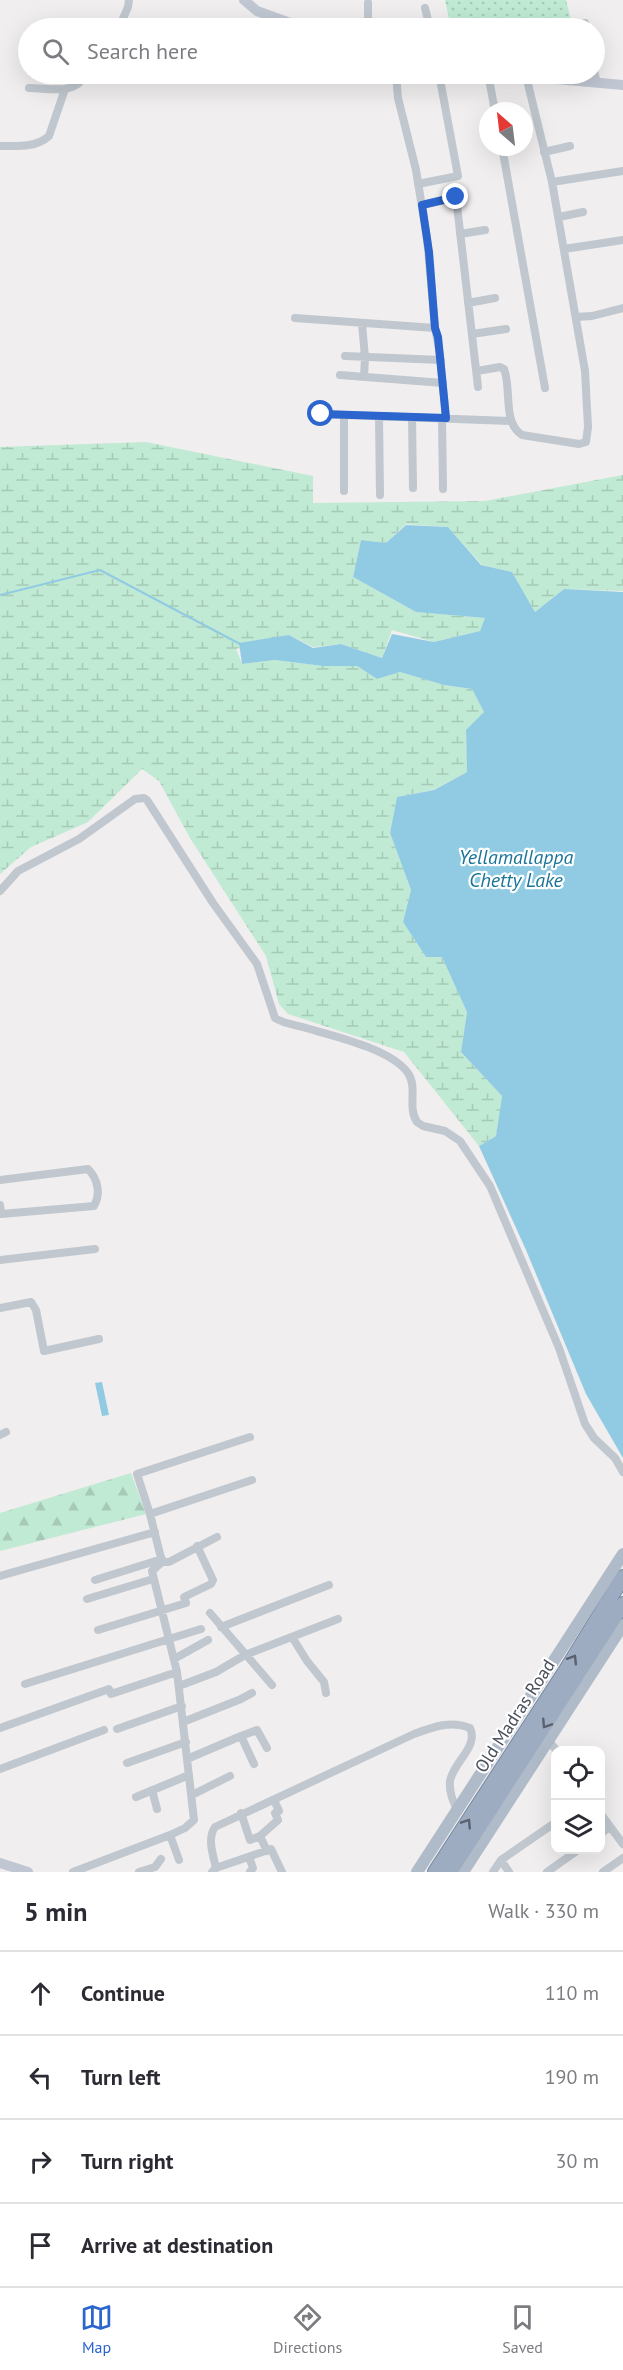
<!DOCTYPE html>
<html lang="en">
<head>
<meta charset="utf-8">
<style>
	:root { --surface:#fff; --page:#f7f7f7; --text:#2b2b33; --muted:#7c7c81; --line:#e1e1e2; --accent:#2b65cd }
	body { margin:0; font-family:"PT Sans",sans-serif; background:var(--page); color:var(--text) }
	.controls { position:absolute; right:18px; bottom:18px; display:grid; overflow:hidden; border-radius:12px; box-shadow:0 6px 24px #0002 }
	.controls button { width:54px; height:54px; display:grid; place-items:center; padding:0; border:0; border-bottom:2px solid var(--line); background:var(--surface); color:var(--text); font:30px sans-serif }
	.compass { position:absolute; left:479px; top:102px; width:54px; height:54px; border-radius:50%; background:var(--surface); box-shadow:0 6px 24px #0002; rotate:332deg }
	.stop { position:absolute; width:18px; height:18px; margin:-14px; border:4px solid #2b65cd; border-radius:50%; background:#fff }
	.stop.end { background:#2b65cd; border-color:#fff; box-shadow:0 2px 6px #0008 }
	.list { margin:0; padding:0; list-style:none }
	h2 { display:flex; justify-content:space-between; align-items:center; height:78px; margin:0; padding:0 24px; font-size:26px }
	h2 small { font-size:20px; font-weight:400; color:var(--muted) }
	.list li { display:grid; grid-template-columns:39px 1fr auto; gap:18px; align-items:center; box-sizing:border-box; height:84px; padding:0 24px; border-top:2px solid var(--line) }
	.list b { display:block; font-size:22px; white-space:nowrap }
	.list em { font-size:20px; font-style:normal; color:var(--muted) }
	.icon { flex:none; width:33px; height:33px; fill:none; stroke:currentColor; stroke-width:2; stroke-linecap:round; stroke-linejoin:round }
	.map { position:relative; flex:none; width:623px; height:1872px; overflow:hidden }
	.search { position:absolute; background:var(--surface); box-shadow:0 6px 24px #0002; left:18px; right:18px; top:18px; height:66px; display:flex; align-items:center; gap:15px; box-sizing:border-box; padding:0 21px; border-radius:33px; color:var(--muted); font-size:22px }
	.sheet { height:414px; background:var(--surface) }
	nav { display:flex; justify-content:space-around; align-items:center; box-sizing:border-box; height:84px; border-top:2px solid var(--line); background:var(--surface); font-size:16px; color:var(--muted) }
	nav a { display:grid; justify-items:center; gap:3px }
	nav .on { color:var(--accent) }
	.map>svg:first-child { display:block }
	.grass { fill:url(#grass-dots) }
	.forest { fill:url(#forest-firs) }
	.wetland { fill:url(#wetland-marsh) }
	.water { fill:#91cbe3 }
	.lines { fill:none; stroke-linecap:round; stroke-linejoin:round }
	.stream { stroke:#91cbe3; stroke-width:2 }
	.trunk-casing { stroke:#7588a3; stroke-width:16 }
	.minor { stroke:#c0c7ce; stroke-width:8 }
	.secondary { stroke:#c0c7d3; stroke-width:10 }
	.primary { stroke:#b0bbca; stroke-width:12 }
	.trunk { stroke:#9dacc1; stroke-width:14 }
	.oneway { stroke:#59626e }
	.route { stroke:#2b65cd; stroke-width:8 }
	.labels { text-anchor:middle; stroke-width:4.5; stroke-linejoin:round; paint-order:stroke }
	.street-label { font-size:18px; fill:#484f59; stroke:#fff }
	.water-label { font-size:20px; font-style:italic; fill:#1a7599; stroke:#fff }
</style>
</head>
<body>
<div class="map">
<svg width="623" height="1872" viewBox="0 0 623 1872">
	<defs>
		<pattern id="grass-dots" width="8" height="8" patternUnits="userSpaceOnUse" patternTransform="scale(1.5)"><rect width="8" height="8" fill="#c0ead3"/><path d="M2 2h.1M6 6h.1" fill="none" stroke="#a6cab7" stroke-width="1.8" stroke-linecap="round"/></pattern>
		<pattern id="forest-firs" width="22" height="20" patternUnits="userSpaceOnUse" patternTransform="scale(1.5)"><rect width="22" height="20" fill="#c0ead3"/><path d="M5 1l3.5 6h-7zM16 11l3.5 6h-7z" fill="#a6cab7"/></pattern>
		<pattern id="wetland-marsh" width="20" height="14" patternUnits="userSpaceOnUse" patternTransform="scale(1.5)"><rect width="20" height="14" fill="#c0ead3"/><path d="M1 5h8M5 5V1M11 12h8M15 12V8" fill="none" stroke="#a6cab7"/></pattern>
	</defs>
	<rect width="100%" height="100%" fill="#f0eeee"/>
	<!-- grass -->
	<path class="grass" d="M445,0h121l7,28h-122z"/>
	<!-- forest -->
	<path class="forest" d="M131,1473l15,41 -146,37v-38z"/>
	<!-- wetland -->
	<path class="wetland" d="M146,442l167,34v27l172,-2 138,-26v116l-59,-2 -29,23 -23,-40 -30,-7 -34,-38 -42,-3 -20,19 -25,-3 -8,37 63,35 70,6 -6,13 -46,11 -42,-12 -10,28 -41,-14 -28,3 -24,-12 -53,14 6,15 33,-4 48,6h34l20,13 23,-7 44,13 28,4 12,23 -18,19 1,41 -34,18 -36,7 -7,36 21,57 -8,32 23,35h16l25,55 -6,40 41,44 -6,40 -17,10 -75,-94 -116,-38 -9,-10 -13,-48 -76,-118 -31,-57 -17,-12 -54,53 -57,25 -31,27v-427z"/>
	<!-- water -->
	<path class="water" d="M406,525l42,2 33,38 31,7 23,40 29,-23 59,3v866l-37,-64 -60,-144 -47,-104 17,-10 6,-40 -41,-44 6,-40 -25,-55h-16l-23,-35 8,-32 -21,-57 7,-36 37,-7 33,-18 -1,-42 18,-18 -12,-23 -28,-4 -44,-13 -23,7 -20,-13h-34l-48,-6 -33,4 -3,-21 50,-8 24,13 28,-4 41,14 10,-24 42,8 46,-11 5,-13 -69,-6 -63,-35 8,-37 25,3z
		M102,1382l7,33 -7,1 -7,-33z"/>
	<g class="lines">
		<!-- stream -->
		<path class="stream" d="M0,595l100,-25 140,74"/>
		<defs>
			<path id="trunk" d="M435,1872l131,-202 57,-93
				M450,1872l173,-268"/>
		</defs>
		<!-- trunk casing -->
		<use href="#trunk" class="trunk-casing"/>
		<!-- minor -->
		<path class="minor" d="M425,8l5,20
			M585,23l1,5
			M119,28l9,-21 1,-7
			M368,28v-25
			M594,71l3,12
			M396,74l2,24 18,72 11,68 8,90 5,27 6,64
			M488,74l7,37
			M29,88c21,0 46,8 57,-14
			M0,146c17,0 36,2 49,-10l16,-47
			M502,147l43,241
			M544,152l26,-6
			M552,182l71,-11
			M418,184l40,-8 -19,-102
			M422,205l34,-8 22,190
			M559,217l24,-5
			M460,234l25,-4
			M564,249l59,-9
			M468,303l27,-5
			M576,317l16,-1 31,-8
			M295,318l140,10
			M362,324l3,33 -1,20
			M472,334l34,-5
			M345,356l96,4
			M477,371l23,-4 4,2c8,20 -2,53 18,66l57,9 7,-2 2,-15 -3,-56 -33,-189 -26,-106
			M340,375l103,8
			M321,414l190,7
			M344,415v76
			M379,416l1,79
			M412,417l1,71
			M442,418l1,71
			M0,891l18,-20 61,-32 56,-40 9,-1 3,2 66,103 44,61 18,54c9,6 21,7 31,10 28,8 85,21 102,45 10,15 -1,34 9,49l6,4 22,5 15,10 30,45 69,162 26,76 9,14 21,20 8,14
			M0,1180l88,-11c10,10 13,25 6,37l-93,8 -1,-9
			M0,1260l95,-11
			M0,1308l31,-6 5,8 8,41 55,-12
			M0,1435l6,-3
			M150,1514l102,-34
			M162,1562l-12,-48 -13,-40 113,-37
			M0,1576l155,-44
			M95,1580l67,-21
			M87,1599l66,-20
			M210,1613l62,72
			M221,1627l108,-42
			M98,1630l88,-27 -2,-6 27,-13 2,-4 -16,-34
			M292,1637l15,24 17,21 2,11
			M174,1659l34,-19
			M25,1684l176,-55
			M179,1686l37,-14 29,-17 93,-36
			M183,1722l58,-23 11,-6
			M0,1728l109,-39 2,5 66,-22
			M117,1729l65,-23
			M241,1736l16,-6 10,18
			M549,1741l7,9
			M187,1759l54,-23 13,28
			M127,1763l59,-21
			M0,1769l104,-39
			M152,1790l5,19
			M192,1795l38,-19
			M136,1797l53,-22
			M241,1813l9,27 10,-4 7,15
			M600,1813l23,31
			M600,1834l10,-7
			M170,1835l9,25
			M260,1836l18,-16 -3,-7 4,-2 -5,-11
			M249,1857l4,11 -3,4
			M501,1860l8,12
			M216,1868c-3,-13 -9,-30 -1,-41l199,-93c19,-7 37,-14 56,-6 9,19 -17,34 -20,53 -1,11 3,20 7,29
			M73,1872l97,-37 15,-7 9,-8 -17,-148 -25,-101 10,-9h7l48,-25
			M139,1872l16,-5 6,-8
			M212,1872l4,-4 55,-19 11,23
			M493,1872l8,-12 55,-38
			M547,1872l31,-22
			M603,1872l20,-14"/>
		<!-- secondary -->
		<path class="secondary" d="M244,0l13,11 47,17
			M499,74l124,11
			M0,1863l28,9"/>
		<!-- primary -->
		<path class="primary" d="M417,1872l206,-318
			M463,1872l160,-247"/>
		<!-- trunk -->
		<use href="#trunk" class="trunk"/>
	</g>
	<!-- one-way arrows -->
	<defs><path id="oneway-chevron" d="M-2-3.5L2.5 0L-2 3.5" fill="none" stroke-width="1.6" stroke-linecap="round" stroke-linejoin="round" transform="scale(1.5)"/></defs>
	<g class="oneway">
		<use href="#oneway-chevron" transform="translate(573 1659) rotate(-58)"/>
		<use href="#oneway-chevron" transform="translate(546 1724) rotate(123)"/>
		<use href="#oneway-chevron" transform="translate(467 1823) rotate(-57)"/>
	</g>
	<g class="lines">
		<!-- route -->
		<path class="route" d="M321,414l125,4 -8,-81 -3,-9 -6,-76 -7,-47 34,-8"/>
	</g>
	<g class="labels">
		<!-- street labels -->
		<g class="street-label">
			<text transform="translate(515 1716) rotate(-57)" y="6">Old Madras Road</text>
		</g>
		<!-- water labels -->
		<g class="water-label">
			<text x="516" y="864">Yellamallappa<tspan x="516" dy="23">Chetty Lake</tspan></text>
		</g>
	</g>
</svg>
<div class="controls">
<button><svg class="icon" aria-label="locate" viewBox="0 0 24 24"><circle cx="12" cy="12" r="6"/><path d="M12 2v4M12 18v4M2 12h4M18 12h4"/></svg></button>
<button><svg class="icon" aria-label="layers" viewBox="0 0 24 24"><path d="M12 4l9 5-9 5-9-5zM3 14l9 5 9-5"/></svg></button>
</div>
<svg class="compass" viewBox="-18 -18 36 36"><path d="M0-13l5 13h-10z" fill="#e53935"/><path d="M0 13l5-13h-10z" fill="#7c7c81"/></svg>
<div class="stop" style="left:321px;top:414px"></div>
<div class="stop end" style="left:456px;top:197px"></div>
<div class="search"><svg class="icon" aria-label="search" viewBox="0 0 24 24"><circle cx="10" cy="10" r="6"/><path d="M15 15l6 6"/></svg>Search here</div>
</div>
<section class="sheet">
<h2>5 min<small>Walk · 330 m</small></h2>
<ul class="list">
<li><svg class="icon" aria-label="ahead" viewBox="0 0 24 24"><path d="M12 20V5M6 11l6-6 6 6"/></svg><div><b>Continue</b></div><em>110 m</em></li>
<li><svg class="icon" aria-label="left" viewBox="0 0 24 24"><path d="M17 20v-9H6M10 6l-5 5 5 5"/></svg><div><b>Turn left</b></div><em>190 m</em></li>
<li><svg class="icon" aria-label="right" viewBox="0 0 24 24"><path d="M7 20v-9h11M14 6l5 5-5 5"/></svg><div><b>Turn right</b></div><em>30 m</em></li>
<li><svg class="icon" aria-label="arrive" viewBox="0 0 24 24"><path d="M6 21V4h12l-3 4 3 4H6"/></svg><div><b>Arrive at destination</b></div></li>
</ul>
</section>
<nav>
<a class="on"><svg class="icon" aria-label="map" viewBox="0 0 24 24"><path d="M3 6l6-2 6 2 6-2v14l-6 2-6-2-6 2zM9 4v14M15 6v14"/></svg>Map</a>
<a><svg class="icon" aria-label="directions" viewBox="0 0 24 24"><path d="M12 3l9 9-9 9-9-9zM9 14v-3h6M13 9l2 2-2 2"/></svg>Directions</a>
<a><svg class="icon" aria-label="saved" viewBox="0 0 24 24"><path d="M7 4h10v16l-5-4-5 4z"/></svg>Saved</a>
</nav>
</body>
</html>
